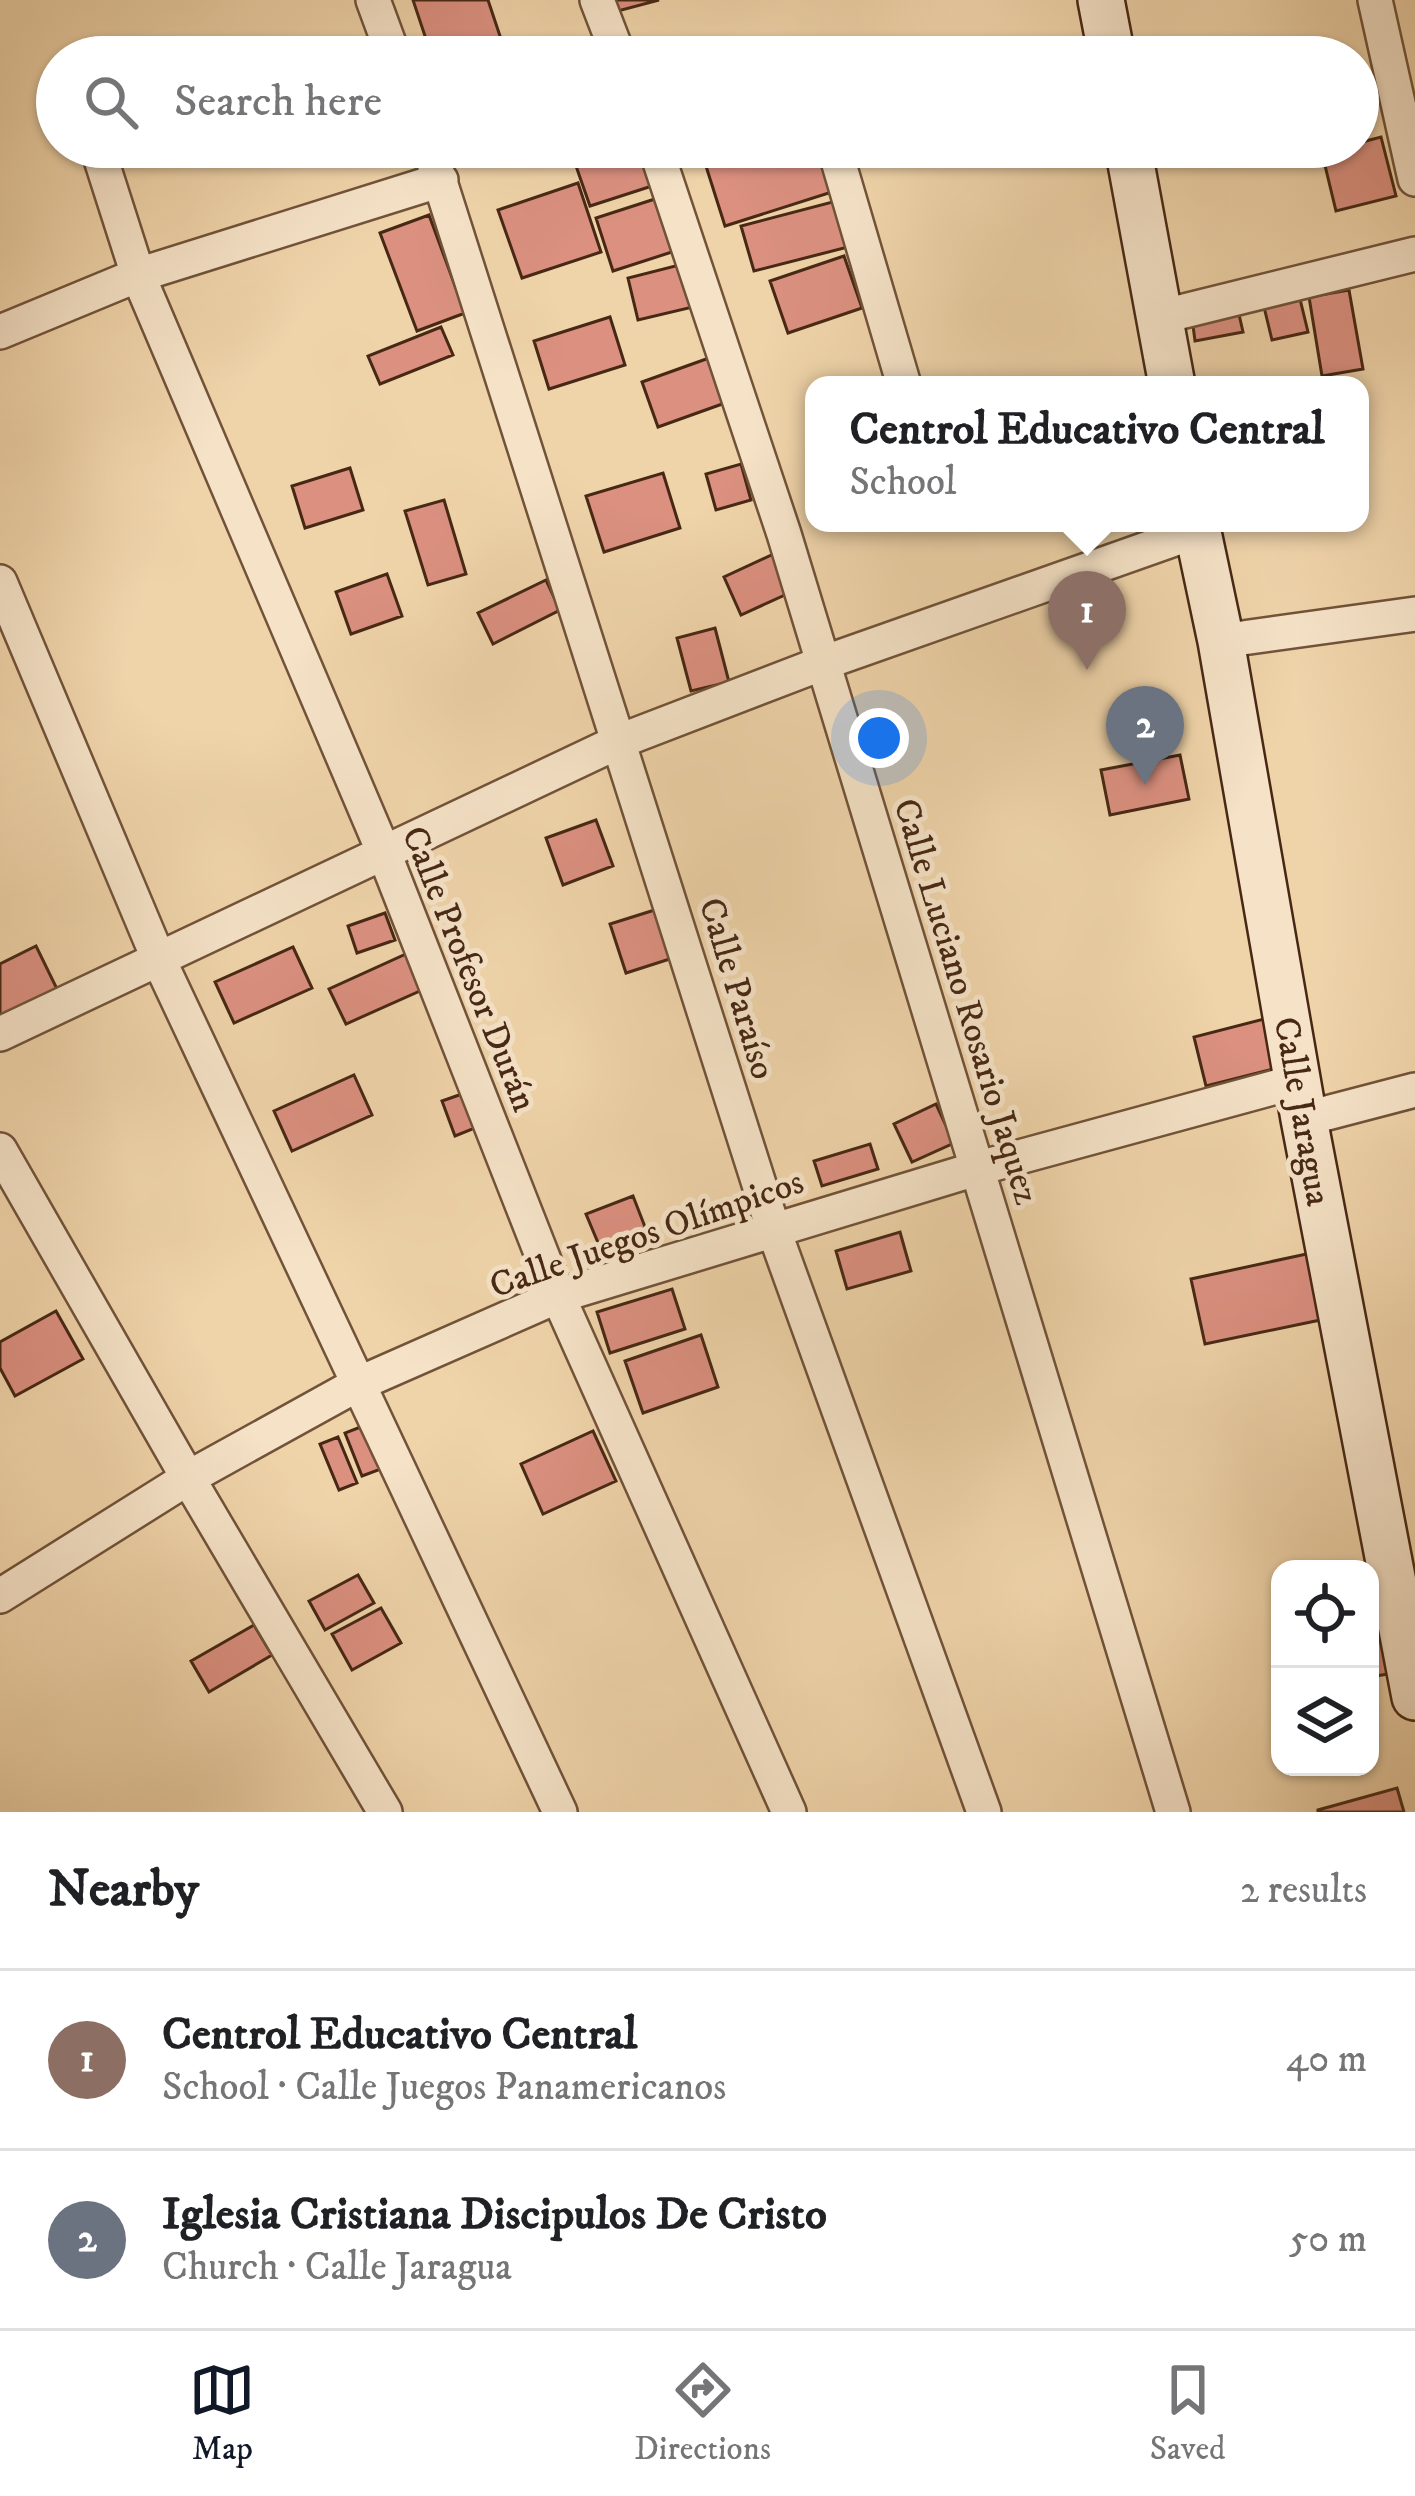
<!DOCTYPE html>
<html lang="en">
<head>
<meta charset="utf-8">
<style>
	:root { --surface:#fff; --page:#f6f6f6; --text:#202124; --muted:#757577; --line:#e0e0e0; --accent:#111827 }
	body { margin:0; font-family:"IM FELL DW Pica",serif; background:var(--page); color:var(--text) }
	.controls { position:absolute; right:36px; bottom:36px; display:grid; overflow:hidden; border-radius:24px; box-shadow:0 3px 9px #0004 }
	.controls button { width:108px; height:108px; display:grid; place-items:center; padding:0; border:0; border-bottom:3px solid var(--line); background:var(--surface); color:var(--text); font:60px sans-serif }
	.you { position:absolute; left:879px; top:738px; width:42px; height:42px; margin:-30px; border:9px solid #fff; border-radius:50%; background:#1a73e8; box-shadow:0 0 0 18px #1a73e833 }
	.badge { display:grid; place-items:center; width:78px; height:78px; border-radius:50%; background:var(--accent); color:#fff; font-size:39px; font-weight:700 }
	.pin { position:absolute; translate:-50% -99px; filter:drop-shadow(0 3px 6px #0008) }
	.pin::after { content:''; position:absolute; top:63px; width:42px; height:36px; background:inherit; clip-path:polygon(0 0,100% 0,50% 100%) }
	.popup { position:absolute; left:805px; top:376px; width:564px; height:156px; box-sizing:border-box; display:grid; place-content:center; border-radius:24px; background:var(--surface); filter:drop-shadow(0 3px 9px #0005); font-size:39px; white-space:nowrap; color:var(--muted) }
	.popup b { font-size:45px; color:var(--text) }
	.popup::after { content:''; position:absolute; left:50%; top:100%; margin-left:-24px; border:24px solid transparent; border-top-color:var(--surface) }
	.list { margin:0; padding:0; list-style:none }
	h2 { display:flex; justify-content:space-between; align-items:center; height:156px; margin:0; padding:0 48px; font-size:51px }
	h2 small { font-size:39px; font-weight:400; color:var(--muted) }
	.list li { display:grid; grid-template-columns:78px 1fr auto; gap:36px; align-items:center; box-sizing:border-box; height:180px; padding:0 48px; border-top:3px solid var(--line) }
	.list b { display:block; font-size:45px; white-space:nowrap }
	.list p { margin:0; font-size:39px; white-space:nowrap; color:var(--muted) }
	.list em { font-size:39px; font-style:normal; color:var(--muted) }
	.icon { flex:none; width:66px; height:66px; fill:none; stroke:currentColor; stroke-width:2; stroke-linecap:round; stroke-linejoin:round }
	.map { position:relative; flex:none; width:1415px; height:1812px; overflow:hidden }
	.search { position:absolute; background:var(--surface); box-shadow:0 3px 9px #0004; left:36px; right:36px; top:36px; height:132px; display:flex; align-items:center; gap:30px; box-sizing:border-box; padding:0 42px; border-radius:66px; color:var(--muted); font-size:45px }
	.sheet { height:516px; background:var(--surface) }
	nav { display:flex; justify-content:space-around; align-items:center; box-sizing:border-box; height:168px; border-top:3px solid var(--line); background:var(--surface); font-size:33px; color:var(--muted) }
	nav a { display:grid; justify-items:center; gap:6px }
	nav .on { color:var(--accent) }
	.map>svg:first-child { display:block }
	.building { fill:#db9080; stroke:#472814; stroke-width:3 }
	.lines { fill:none; stroke-linecap:round; stroke-linejoin:round }
	.street-casing { stroke:#715339; stroke-width:38 }
	.secondary-casing { stroke:#472814; stroke-width:50 }
	.street { stroke:#f5e2c7; stroke-width:33 }
	.secondary { stroke:#f5e2c7; stroke-width:45 }
	.labels { text-anchor:middle; stroke-width:10; stroke-linejoin:round; paint-order:stroke }
	.street-label { font-size:36px; fill:#472814; stroke:#f5e2c7 }
</style>
</head>
<body>
<div class="map">
<svg width="1415" height="1812" viewBox="0 0 1415 1812">
	<rect width="100%" height="100%" fill="#efd3a9"/>
	<filter id="stains"><feTurbulence type="fractalNoise" baseFrequency=".00167" numOctaves="4"/><feColorMatrix values="0 0 0 0 .2 0 0 0 0 .09 0 0 0 0 .02 0 0 0 .5 -.17"/></filter>
	<radialGradient id="worn" r=".72"><stop offset=".6" stop-color="#630" stop-opacity="0"/><stop offset="1" stop-color="#630" stop-opacity=".3"/></radialGradient>
	<!-- building -->
	<path class="building" d="M413,0h75l16,48 -29,9h-43z
		M615,0h44l-41,11z
		M1381,137l15,59 -60,15 -14,-58 22,-6h14v-4z
		M633,147h5l14,39 -62,20 -14,-40z
		M756,147h64l15,44 -110,35 -20,-63z
		M578,183l23,69 -79,26 -24,-68z
		M658,198l17,53 -62,20 -17,-53z
		M840,200l12,46 -98,25 -13,-45z
		M429,215l36,98 -48,18 -37,-98z
		M844,256l18,52 -74,25 -18,-52z
		M683,264l10,43 -55,13 -10,-42z
		M1349,290l14,79 -41,7 -13,-79z
		M1300,299l8,33 -36,8 -8,-33z
		M1238,310l5,22 -48,9 -3,-23z
		M610,317l15,48 -76,24 -15,-48z
		M441,327l12,28 -73,29 -12,-28z
		M709,358l16,45 -67,24 -16,-45z
		M741,464l10,36 -35,10 -10,-36z
		M350,468l13,42 -58,18 -13,-42z
		M663,473l17,55 -76,24 -18,-56z
		M444,500l22,74 -38,11 -23,-74z
		M780,551l18,38 -57,26 -17,-38z
		M387,574l15,42 -51,18 -15,-42z
		M546,580l14,30 -67,34 -15,-31z
		M715,628l14,54 -38,9 -14,-53z
		M1180,755l9,44 -79,16 -9,-45z
		M596,820l17,46 -50,19 -17,-47z
		M661,908l15,49 -50,16 -16,-49z
		M385,913l10,27 -38,13 -9,-27z
		M36,946l23,47 -59,29v-58z
		M293,947l19,41 -78,35 -19,-41z
		M406,954l16,36 -76,34 -17,-35z
		M1272,1017l13,49 -79,20 -12,-49z
		M354,1075l18,40 -80,36 -18,-40z
		M462,1094l13,34 -20,8 -13,-35z
		M936,1104l18,39 -42,19 -18,-38z
		M870,1144l8,25 -56,17 -8,-25z
		M633,1196l12,31 -46,18 -13,-31z
		M900,1232l11,39 -64,18 -11,-38z
		M1311,1253l14,66 -120,25 -14,-65z
		M672,1289l13,40 -75,24 -13,-41z
		M56,1311l27,48 -68,37 -15,-28v-26z
		M701,1335l17,52 -75,26 -18,-52z
		M363,1426l18,43 -19,7 -17,-43z
		M593,1431l23,50 -73,33 -22,-50z
		M338,1437l19,46 -18,7 -19,-46z
		M358,1575l16,28 -49,27 -16,-29z
		M381,1608l20,35 -49,27 -20,-36z
		M1377,1617l11,57 -18,3v-59z
		M254,1625l18,30 -63,37 -18,-31z
		M1397,1788l7,24h-86v-2z"/>
	<g class="lines">
		<defs>
			<path id="street" d="M373,0l21,57
				M597,0l22,57
				M1375,0l40,179
				M97,147l41,128 246,578 174,443 231,516
				M429,147l344,1081 211,584
				M655,147l129,387 389,1278
				M834,147l70,238
				M1160,317l255,-63
				M0,332l138,-57 303,-95
				M0,582l159,378 401,852
				M1221,641l194,-27
				M0,1034l620,-293 203,-78 374,-132
				M1304,1119l111,-29
				M0,1150l188,328 197,334
				M0,1596l188,-118 170,-94 200,-88 421,-128 319,-87"/>
			<path id="secondary" d="M1101,0l11,57
				M1128,147l44,238
				M1196,523l25,118 83,478 111,578"/>
		</defs>
		<!-- street casing -->
		<use href="#street" class="street-casing"/>
		<!-- secondary casing -->
		<use href="#secondary" class="secondary-casing"/>
		<!-- street -->
		<use href="#street" class="street"/>
		<!-- secondary -->
		<use href="#secondary" class="secondary"/>
	</g>
	<g class="labels">
		<!-- street labels -->
		<g class="street-label">
			<text transform="translate(471 968) rotate(68)" y="13">Calle Profesor Durán</text>
			<text transform="translate(739 988) rotate(73)" y="13">Calle Paraíso</text>
			<text transform="translate(968 1001) rotate(73)" y="13">Calle Luciano Rosario Jaquez</text>
			<text transform="translate(1304 1111) rotate(80)" y="13">Calle Jaragua</text>
			<text transform="translate(646 1232) rotate(-19)" y="13">Calle Juegos Olímpicos</text>
		</g>
	</g>
	<rect width="100%" height="100%" filter="url(#stains)"/>
	<rect width="100%" height="100%" fill="url(#worn)"/>
</svg>
<div class="controls">
<button><svg class="icon" aria-label="locate" viewBox="0 0 24 24"><circle cx="12" cy="12" r="6"/><path d="M12 2v4M12 18v4M2 12h4M18 12h4"/></svg></button>
<button><svg class="icon" aria-label="layers" viewBox="0 0 24 24"><path d="M12 4l9 5-9 5-9-5zM3 14l9 5 9-5"/></svg></button>
</div>
<div class="you"></div>
<div class="pin badge" style="left:1087px;top:670px;background:#8d6e63">1</div>
<div class="popup"><b>Centrol Educativo Central</b>School</div>
<div class="pin badge" style="left:1145px;top:785px;background:#6b7280">2</div>
<div class="search"><svg class="icon" aria-label="search" viewBox="0 0 24 24"><circle cx="10" cy="10" r="6"/><path d="M15 15l6 6"/></svg>Search here</div>
</div>
<section class="sheet">
<h2>Nearby<small>2 results</small></h2>
<ul class="list">
<li><span class="badge" style="background:#8d6e63">1</span><div><b>Centrol Educativo Central</b><p>School · Calle Juegos Panamericanos</p></div><em>40 m</em></li>
<li><span class="badge" style="background:#6b7280">2</span><div><b>Iglesia Cristiana Discipulos De Cristo</b><p>Church · Calle Jaragua</p></div><em>50 m</em></li>
</ul>
</section>
<nav>
<a class="on"><svg class="icon" aria-label="map" viewBox="0 0 24 24"><path d="M3 6l6-2 6 2 6-2v14l-6 2-6-2-6 2zM9 4v14M15 6v14"/></svg>Map</a>
<a><svg class="icon" aria-label="directions" viewBox="0 0 24 24"><path d="M12 3l9 9-9 9-9-9zM9 14v-3h6M13 9l2 2-2 2"/></svg>Directions</a>
<a><svg class="icon" aria-label="saved" viewBox="0 0 24 24"><path d="M7 4h10v16l-5-4-5 4z"/></svg>Saved</a>
</nav>
</body>
</html>
